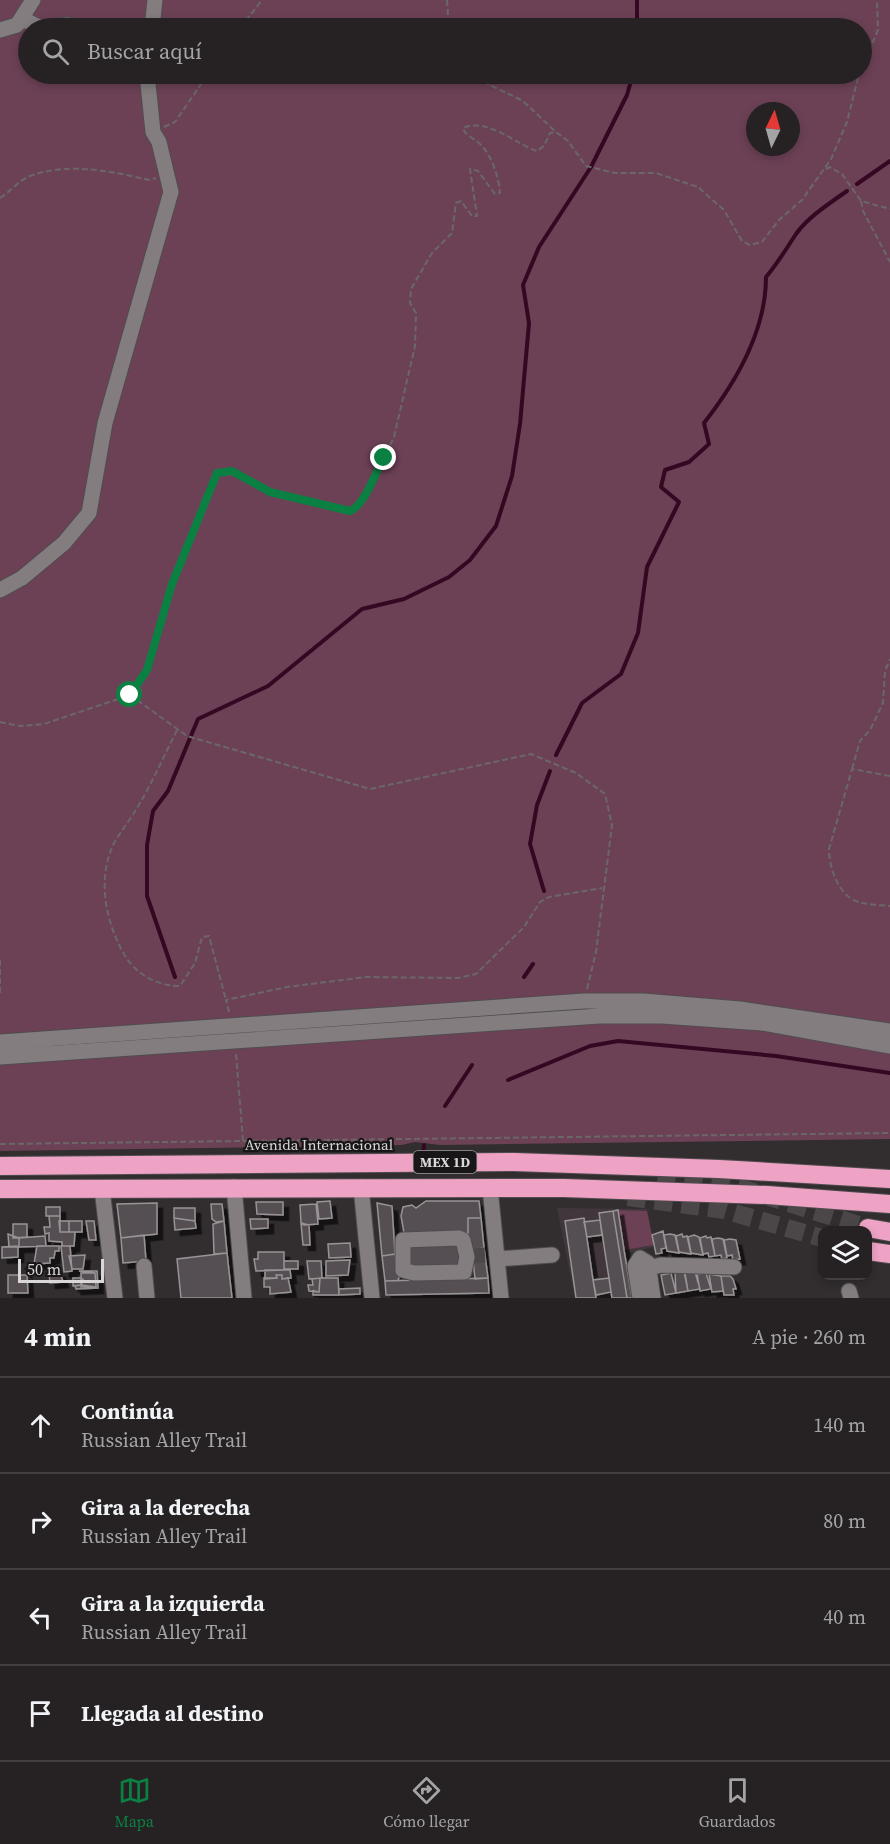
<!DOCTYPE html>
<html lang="es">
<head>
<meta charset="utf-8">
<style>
	:root { --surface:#262224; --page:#2e2a2c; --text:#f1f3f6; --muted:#a4a4a6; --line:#423f41; --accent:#0b8043 }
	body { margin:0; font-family:"Source Serif 4",serif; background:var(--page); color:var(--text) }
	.controls { position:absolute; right:18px; bottom:18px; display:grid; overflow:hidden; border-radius:12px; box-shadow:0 3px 9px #0003 }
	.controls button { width:54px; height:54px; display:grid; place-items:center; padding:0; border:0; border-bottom:2px solid var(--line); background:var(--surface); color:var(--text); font:30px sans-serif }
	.compass { position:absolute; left:746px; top:102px; width:54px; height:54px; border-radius:50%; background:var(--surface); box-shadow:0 3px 9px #0003; rotate:5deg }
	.scale { position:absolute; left:18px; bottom:15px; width:86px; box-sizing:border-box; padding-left:6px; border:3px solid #dad7d9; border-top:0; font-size:16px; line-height:21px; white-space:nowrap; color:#dad7d9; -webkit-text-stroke:4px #191617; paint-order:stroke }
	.stop { position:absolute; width:18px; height:18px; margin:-14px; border:4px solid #0b8043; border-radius:50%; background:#fff }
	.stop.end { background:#0b8043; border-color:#fff; box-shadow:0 2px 6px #0008 }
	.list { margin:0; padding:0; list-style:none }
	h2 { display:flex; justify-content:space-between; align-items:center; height:78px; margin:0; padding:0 24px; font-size:26px }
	h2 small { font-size:20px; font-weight:400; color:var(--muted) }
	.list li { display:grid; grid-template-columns:39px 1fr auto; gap:18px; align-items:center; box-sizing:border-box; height:96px; padding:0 24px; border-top:2px solid var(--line) }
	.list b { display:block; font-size:22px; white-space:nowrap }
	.list p { margin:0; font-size:20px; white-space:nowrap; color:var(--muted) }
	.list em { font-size:20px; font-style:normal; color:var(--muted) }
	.icon { flex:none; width:33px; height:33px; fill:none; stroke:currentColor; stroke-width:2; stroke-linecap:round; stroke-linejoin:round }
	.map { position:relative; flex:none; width:890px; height:1298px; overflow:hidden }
	.search { position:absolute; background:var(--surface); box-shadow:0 3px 9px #0003; left:18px; right:18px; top:18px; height:66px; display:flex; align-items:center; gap:15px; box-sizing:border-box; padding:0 21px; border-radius:33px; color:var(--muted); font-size:22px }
	.sheet { height:462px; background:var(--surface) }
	nav { display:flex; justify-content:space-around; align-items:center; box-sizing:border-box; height:84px; border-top:2px solid var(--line); background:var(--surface); font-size:16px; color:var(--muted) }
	nav a { display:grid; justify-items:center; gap:3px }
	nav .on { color:var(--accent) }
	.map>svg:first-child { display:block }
	.built { fill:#41363b }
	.green { fill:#6c4156; fill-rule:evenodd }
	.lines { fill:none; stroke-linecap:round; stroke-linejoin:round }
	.stream { stroke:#360722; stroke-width:4 }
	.building { fill:#555052; stroke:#989395; stroke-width:1.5; filter:url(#shadow) }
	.minor-tunnel { stroke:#4b4749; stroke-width:15; stroke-dasharray:15 8; stroke-linecap:butt }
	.highway-tunnel { stroke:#4b4749; stroke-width:18; stroke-dasharray:18 9; stroke-linecap:butt }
	.minor-casing { stroke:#504c4e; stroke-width:17 }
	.highway-casing { stroke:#504c4e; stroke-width:20 }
	.path { stroke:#6b6769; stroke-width:2; stroke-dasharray:6 3; stroke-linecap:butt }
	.minor { stroke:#837d7f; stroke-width:15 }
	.highway { stroke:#eea3c5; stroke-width:18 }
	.route { stroke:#0b8043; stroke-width:8 }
	.labels { text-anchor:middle; stroke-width:4.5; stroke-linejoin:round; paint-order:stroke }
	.shield { fill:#191617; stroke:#a09d9f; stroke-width:1.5 }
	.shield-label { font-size:14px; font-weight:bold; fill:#dad7d9 }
	.street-label { font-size:15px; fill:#dad7d9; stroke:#191617 }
</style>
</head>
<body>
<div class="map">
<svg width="890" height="1298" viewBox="0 0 890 1298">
	<defs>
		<filter id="shadow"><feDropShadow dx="5.5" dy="5.5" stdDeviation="0" flood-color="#0009"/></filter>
	</defs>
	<rect width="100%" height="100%" fill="#322e30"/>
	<!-- built -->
	<path class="built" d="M557,1208l90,1 7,38 -27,6 7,45h-59z"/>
	<!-- green -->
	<path class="green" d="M0,0h890v1139l-450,6 -25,-3 -14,3 -401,6zM28,28h834v46h-834zM755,111h36v36h-36z
		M618,1210l29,1 7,34 -30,5z"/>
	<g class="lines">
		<!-- stream -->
		<path class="stream" d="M637,0v28
			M857,184l33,-23
			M556,755l26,-52 39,-29 17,-41 9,-66 32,-65 -18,-15 4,-17 24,-8 20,-18 -5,-21c33,-42 62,-92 62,-146 12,-14 20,-28 30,-43 12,-17 34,-31 51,-43
			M544,891l-14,-47 7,-39 13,-34
			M175,977l-28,-81v-51l6,-34 15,-20 30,-72 70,-33 94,-77 42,-10 45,-22 21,-17 26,-34 16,-50 8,-52 9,-101 -6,-38 16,-38 52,-80 36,-72 6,-21
			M524,977l9,-13
			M508,1080l82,-34 28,-5 158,15 114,17
			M445,1106l27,-41
			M423,1156l1,-11"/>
	</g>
	<!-- building -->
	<path class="building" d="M330,1201l2,17 -13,1 -2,-17z
		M426,1201h53l2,17h-13v15h-64l-3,-17 2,-9 9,-2 4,3z
		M256,1202h27v13l-26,-1z
		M157,1203v31l-36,4 -4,-34z
		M377,1203l15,3 3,48 -13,2z
		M211,1204h11l2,17 -8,1 -4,-3z
		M316,1204l2,20 -14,1 -3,-2 -1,-18z
		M46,1207h14v9h-14z
		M174,1208h21v13l-21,-3z
		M618,1210l6,40 8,48h-5l-14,-87z
		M613,1211l14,87h-15l-13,-85z
		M49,1216h11v16h15l-1,14h-12v-4l-13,-1v-8l-4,1 -1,-7h6z
		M174,1218l21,3 1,7 -21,2z
		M468,1218h13l3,30 -12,2 -4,-9z
		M584,1218l9,62 3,18h-20l-11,-77z
		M250,1219h18v9l-17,1z
		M600,1220l2,15 -15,2 -3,-15z
		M59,1221h10v11h-9z
		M69,1221h13v11h-13z
		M86,1221h8l2,19h-7z
		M224,1221l3,32 -13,1 -1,-30z
		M301,1223l8,2 1,20h-7z
		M13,1224h14v13l-14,1z
		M663,1231l3,17 -5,1 1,4 -6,1 -4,-19z
		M8,1234l11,4v9h-10z
		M670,1234l5,1 4,18 -12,-2 -3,-16z
		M682,1234l1,3 4,-1 4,18 -12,-2 -3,-16z
		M144,1235l2,26 -23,2 -2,-25z
		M694,1235l5,2 4,18 -12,-2 -3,-16z
		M45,1236l1,10 -27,1v-9z
		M706,1236l1,2 4,-1 4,19 -6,1 -1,-4 -5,1 -3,-16z
		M718,1238l5,1 4,19 -5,1 -1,-4 -6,1 -3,-17z
		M730,1239l6,1 4,19 -7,1 -1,-5 -5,1 -3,-16z
		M350,1243l1,14 -22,1 -1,-14z
		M409,1243h52v26l-52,1z
		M18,1246v11l-16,1v-11z
		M37,1246h22v5h-4l-1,7h-4v5l-16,1z
		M61,1246h9l2,25 -8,1z
		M484,1248l4,30 -13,1 -3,-29z
		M258,1252h26v18l-28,1 -2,-12h4z
		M227,1253l5,45h-51l-4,-39z
		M395,1254l4,23 -1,4h-13l-3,-25z
		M85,1255l-2,14h-11l-3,-13z
		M350,1260l-2,15 -22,1v-15z
		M284,1261h14v8h-14z
		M307,1261h14l1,17 -13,1z
		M265,1270h25l1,8 -9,1v-4h-6l1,3 -12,1z
		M79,1271h18l1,17 -22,1 -1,-3 6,-1 15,2 -1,-14z
		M684,1271l4,20 -12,2 -1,-21z
		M49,1272h11l3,10 -13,1z
		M695,1272l5,17 -12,2 -3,-18z
		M81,1273h14l1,14h-15l2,-8h-2v6l-8,1v-8h8z
		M671,1273l5,20 -11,2 -4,-20z
		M706,1273l5,16 -11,2 -3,-17z
		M709,1274l12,2 2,15 -11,1z
		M8,1275h19l1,18h-20z
		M276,1275h6v4l6,-1 3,14 -21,2v-7h-6v-9h13z
		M721,1276h9l3,3 3,10h-3l1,6h-10z
		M320,1278l-1,14 -10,-1 -1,-6h5l-1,-6z
		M320,1278h18l1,17h-26v-4l6,1z
		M488,1278l1,15 -103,2 -1,-14z
		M609,1278l2,14 -15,3 -3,-15z
		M360,1288v6l-21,1v-6z"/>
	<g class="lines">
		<!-- minor-tunnel -->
		<path class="minor-tunnel" d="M472,1256l13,-1"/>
		<!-- highway-tunnel -->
		<path class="highway-tunnel" d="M658,1174l67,9 143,45
			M628,1197l96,13 98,28"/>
		<defs>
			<path id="minor" d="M23,19l18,9 27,-3v3
				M152,28l3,-28
				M0,30l17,-5 16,-25
				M0,590l22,-12 42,-35 25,-30 16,-90 66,-231 -12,-50 -6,-10 -6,-58
				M0,1042l584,-41h59l97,8 150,22
				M0,1057l599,-41h63l100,7 128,23
				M234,1187l10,111
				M361,1187l11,111
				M490,1188l11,110
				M102,1189l13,109
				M459,1238l4,2 4,17 -3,15 -50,1 -11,-3v-30z
				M497,1259l55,-4
				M144,1266l3,32
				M649,1268l12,-3 73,2
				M849,1291l2,7
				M640,1298l-5,-32 5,-8 8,5 5,35"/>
			<path id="highway" d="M0,1166l514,-4 205,7 171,10
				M0,1189l564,-1 203,7 123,9
				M868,1228l22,4
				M868,1251l22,3"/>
		</defs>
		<!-- minor casing -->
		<use href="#minor" class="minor-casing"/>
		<!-- highway casing -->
		<use href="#highway" class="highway-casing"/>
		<!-- path -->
		<path class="path" d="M447,0l2,28
			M240,28l22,-28
			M862,68l16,-38 -1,-30
			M478,74l10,10 35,17 33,31
			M164,127l11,-5 33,-48
			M826,169l4,-2 12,7 19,27 29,8
			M0,198c10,-6 19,-18 30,-22 38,-14 81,-5 119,4l7,-2
			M861,201l2,10 27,51
			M130,695l57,41 183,53 161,-35 45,19 29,21 7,31 -16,127 -9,37
			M0,722l20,4 24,-2 86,-29 17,-24 25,-87 45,-111 15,-2 38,21 80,19 12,-9 32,-65 21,-91 1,-33 -6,-10 1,-14 21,-36 20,-20 4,-30 5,-2 11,15h5l-7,-47 8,2 17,23 5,-1c-1,-15 -8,-38 -20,-49 -6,-6 -15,-8 -17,-16 23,-11 53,16 74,23l7,-5 6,-13 6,-1 12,9 18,25 29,7h41l42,14 26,23 18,31 8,4 12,-3 17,-22 23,-20 29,-41 16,-37 12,-48
			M177,730c-13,26 -25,53 -40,78 -7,12 -16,23 -23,35 -17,35 -9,78 10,111 11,20 33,32 56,32l15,-23 7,-26 7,-1 17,64
			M852,769l8,-28 10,-11 13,-27 2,-32 5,-12
			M890,776l-38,-7 -23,80c0,18 9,45 27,52 11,4 23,4 34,5
			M0,960v35
			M229,1012l-3,-12 61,-13 79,-10 92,1 18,-4 48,-47 16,-25 9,-5 53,-9
			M236,1054l7,87
			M0,1144l890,-11"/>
		<!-- minor -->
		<use href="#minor" class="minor"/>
		<!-- highway -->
		<use href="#highway" class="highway"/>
	</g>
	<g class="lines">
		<!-- route -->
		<path class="route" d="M130,695l17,-25 25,-86 45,-111 15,-2 38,21 80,19c15,-6 25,-38 34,-53"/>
	</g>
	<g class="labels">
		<!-- shield labels -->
		<rect class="shield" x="413.5" y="1151" width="63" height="22" rx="4.5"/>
		<g class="shield-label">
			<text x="445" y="1167">MEX 1D</text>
		</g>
		<!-- street labels -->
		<g class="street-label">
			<text x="319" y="1150">Avenida Internacional</text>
		</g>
	</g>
</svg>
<div class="controls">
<button><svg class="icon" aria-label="layers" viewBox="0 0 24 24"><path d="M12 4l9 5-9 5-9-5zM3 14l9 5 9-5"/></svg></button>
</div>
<svg class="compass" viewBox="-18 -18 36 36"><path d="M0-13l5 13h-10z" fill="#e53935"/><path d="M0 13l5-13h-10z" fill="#a4a4a6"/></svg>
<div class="scale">50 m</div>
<div class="stop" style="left:130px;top:695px"></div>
<div class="stop end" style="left:384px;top:458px"></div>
<div class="search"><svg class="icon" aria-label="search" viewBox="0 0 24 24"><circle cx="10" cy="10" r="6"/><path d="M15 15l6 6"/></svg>Buscar aquí</div>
</div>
<section class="sheet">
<h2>4 min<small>A pie · 260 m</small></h2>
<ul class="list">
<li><svg class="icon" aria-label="ahead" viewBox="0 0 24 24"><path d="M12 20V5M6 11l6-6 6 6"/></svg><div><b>Continúa</b><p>Russian Alley Trail</p></div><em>140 m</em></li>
<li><svg class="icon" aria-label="right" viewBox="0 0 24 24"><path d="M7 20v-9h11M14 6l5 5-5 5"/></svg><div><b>Gira a la derecha</b><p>Russian Alley Trail</p></div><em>80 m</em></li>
<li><svg class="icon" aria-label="left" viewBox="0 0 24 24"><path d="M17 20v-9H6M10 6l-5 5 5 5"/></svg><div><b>Gira a la izquierda</b><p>Russian Alley Trail</p></div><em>40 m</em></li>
<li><svg class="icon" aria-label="arrive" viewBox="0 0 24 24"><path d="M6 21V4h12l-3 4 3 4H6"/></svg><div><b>Llegada al destino</b></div></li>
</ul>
</section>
<nav>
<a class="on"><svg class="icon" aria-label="map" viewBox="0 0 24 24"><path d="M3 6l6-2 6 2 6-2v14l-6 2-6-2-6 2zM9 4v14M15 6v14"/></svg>Mapa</a>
<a><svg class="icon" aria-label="directions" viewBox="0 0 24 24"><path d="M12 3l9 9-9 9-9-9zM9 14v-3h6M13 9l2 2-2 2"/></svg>Cómo llegar</a>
<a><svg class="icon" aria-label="saved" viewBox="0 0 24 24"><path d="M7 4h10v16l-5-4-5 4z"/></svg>Guardados</a>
</nav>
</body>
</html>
